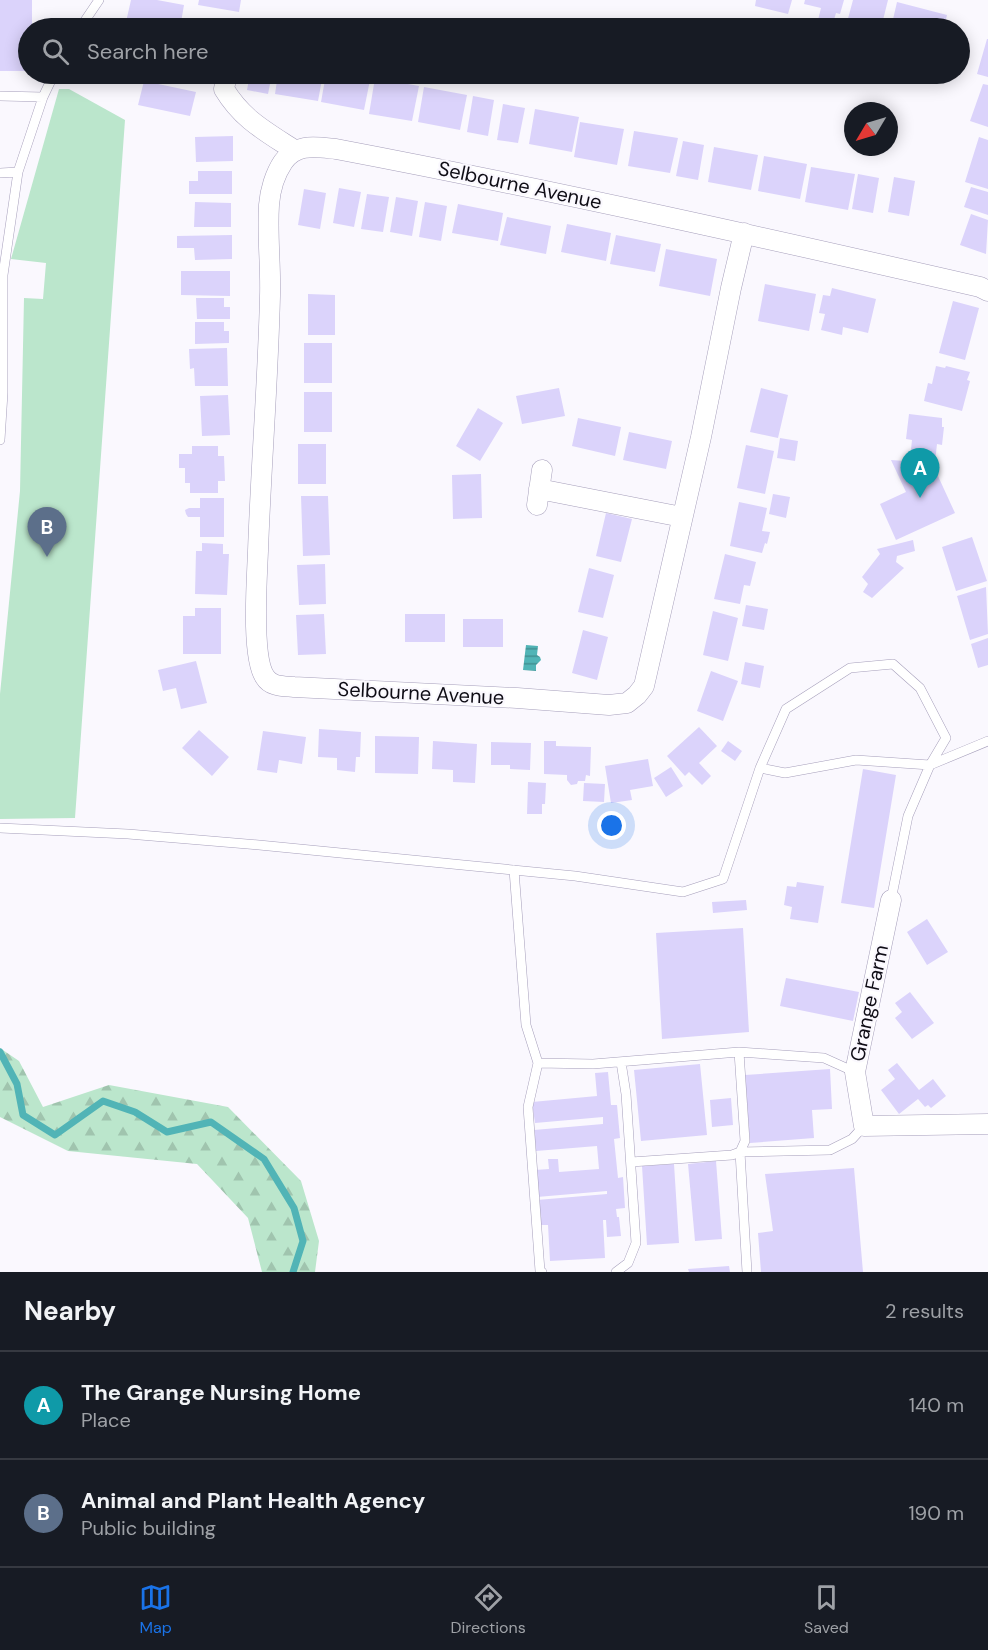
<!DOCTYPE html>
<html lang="en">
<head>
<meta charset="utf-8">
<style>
	:root { --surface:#171b24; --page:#20242c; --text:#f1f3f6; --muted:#9ea1a6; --line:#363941; --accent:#1a73e8 }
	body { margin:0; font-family:"DM Sans",sans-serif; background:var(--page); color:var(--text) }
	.compass { position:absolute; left:844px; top:102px; width:54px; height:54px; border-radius:50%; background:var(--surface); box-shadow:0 3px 15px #0003; rotate:232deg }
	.you { position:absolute; left:612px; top:826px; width:21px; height:21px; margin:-15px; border:4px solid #fff; border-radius:50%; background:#1a73e8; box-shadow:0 0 0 9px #1a73e833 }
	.badge { display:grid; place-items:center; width:39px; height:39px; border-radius:50%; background:var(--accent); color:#fff; font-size:20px; font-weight:700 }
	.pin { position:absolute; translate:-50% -50px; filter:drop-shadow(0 2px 3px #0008) }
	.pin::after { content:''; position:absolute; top:32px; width:21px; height:18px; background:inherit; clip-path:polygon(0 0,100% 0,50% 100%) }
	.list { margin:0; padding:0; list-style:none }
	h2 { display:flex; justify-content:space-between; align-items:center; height:78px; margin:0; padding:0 24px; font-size:26px }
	h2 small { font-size:20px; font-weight:400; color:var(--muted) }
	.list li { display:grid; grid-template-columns:39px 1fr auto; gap:18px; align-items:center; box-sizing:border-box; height:108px; padding:0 24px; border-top:2px solid var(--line) }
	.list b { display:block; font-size:22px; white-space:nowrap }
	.list p { margin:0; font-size:20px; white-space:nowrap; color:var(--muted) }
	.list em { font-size:20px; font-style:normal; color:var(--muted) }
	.icon { flex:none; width:33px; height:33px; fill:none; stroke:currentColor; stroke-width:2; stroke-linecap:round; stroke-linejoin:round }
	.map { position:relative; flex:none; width:988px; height:1272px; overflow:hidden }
	.search { position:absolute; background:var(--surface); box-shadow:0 3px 15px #0003; left:18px; right:18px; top:18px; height:66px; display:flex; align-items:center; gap:15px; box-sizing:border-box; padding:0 21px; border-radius:33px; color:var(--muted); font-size:22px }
	.sheet { height:294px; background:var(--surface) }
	nav { display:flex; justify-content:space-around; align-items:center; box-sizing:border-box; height:84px; border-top:2px solid var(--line); background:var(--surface); font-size:16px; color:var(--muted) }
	nav a { display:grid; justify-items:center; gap:3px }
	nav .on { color:var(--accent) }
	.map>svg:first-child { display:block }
	.grass { fill:#bbe6cc }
	.forest { fill:url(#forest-firs) }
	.water { fill:url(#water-rules) }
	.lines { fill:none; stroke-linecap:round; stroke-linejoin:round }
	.stream { stroke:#51b4b6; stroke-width:7 }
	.building { fill:#dbd3fb }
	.lane-casing { stroke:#a69fbb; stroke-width:10 }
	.street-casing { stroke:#a69fbb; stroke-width:21 }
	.lane { stroke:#fff; stroke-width:9 }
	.street { stroke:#fff; stroke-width:20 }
	.labels { text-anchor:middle; stroke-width:4.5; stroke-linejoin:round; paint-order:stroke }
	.street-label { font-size:20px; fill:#0e0c15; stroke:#faf8fe }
</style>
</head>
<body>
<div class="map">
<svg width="988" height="1272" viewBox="0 0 988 1272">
	<defs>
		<pattern id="forest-firs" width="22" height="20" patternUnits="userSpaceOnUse" patternTransform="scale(1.5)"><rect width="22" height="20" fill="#bbe6cc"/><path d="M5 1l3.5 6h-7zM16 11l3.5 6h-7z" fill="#a0c4ae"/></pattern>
		<pattern id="water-rules" width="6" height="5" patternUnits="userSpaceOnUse" patternTransform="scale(1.5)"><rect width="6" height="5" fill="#51b4b6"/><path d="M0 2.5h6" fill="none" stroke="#429193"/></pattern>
	</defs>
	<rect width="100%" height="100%" fill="#faf8fe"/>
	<!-- grass -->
	<path class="grass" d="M59,89h10l56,31 -50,698 -75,1v-125l20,-203 4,-193 19,1 3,-36 -35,-4z"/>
	<!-- forest -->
	<path class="forest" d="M0,1048l19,13 24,46 66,-22 119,22 73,74 18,60 -4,31h-53l-14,-54 -51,-54 -129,-13 -68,-34z"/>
	<!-- water -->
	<path class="water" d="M526,645l12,1 -1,9 3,2 1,3 -5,5v6l-13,-1z"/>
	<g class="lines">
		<!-- stream -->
		<path class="stream" d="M0,1052l17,32 6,31 32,20 48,-34 32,11 32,20 44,-10 53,37 30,49 9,33 -10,31"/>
	</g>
	<!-- building -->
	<path class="building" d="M0,0h32v28h-4v43h-28z
		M131,0h26l27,5 -4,23h-19l-35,-6z
		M199,0h42l-2,12 -41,-7z
		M756,0h36l-4,14 -33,-8z
		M805,0h39l-4,14 -4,-1 -3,10 -15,-3 3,-12 -17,-4z
		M853,0h35l-7,28h-25l-10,-2z
		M897,2l50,13 -3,13h-53z
		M987,39h1v38l-11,-3z
		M250,74h22l-4,20 -21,-4z
		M278,74h45l-5,27 -43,-7z
		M326,74l45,1 -7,35 -43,-8z
		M375,78l44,8 -7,35 -43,-7z
		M144,81l52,11 -6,24 -52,-11z
		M983,84l5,1v42l-18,-6z
		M424,87l43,8 -7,35 -42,-8z
		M473,96l21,4 -6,36 -21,-4z
		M503,104l22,4 -7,35 -21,-3z
		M535,109l44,8 -7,35 -43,-8z
		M580,122l44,7 -7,36 -43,-8z
		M634,131l44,7 -8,35 -42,-7z
		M233,136v25l-37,1 -1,-25z
		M979,137l9,3v49l-23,-7z
		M683,141l21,4 -6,35 -22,-4z
		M714,147l44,8 -7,35 -43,-8z
		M764,156l43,8 -7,35 -42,-8z
		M811,167l44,7 -7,36 -43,-8z
		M198,171h34v23h-43v-13h9z
		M858,174l21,4 -6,35 -21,-4z
		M894,177l21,4 -6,35 -21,-4z
		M971,187l17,5v23l-24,-8z
		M339,188l22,4 -7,35 -21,-4z
		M304,189l22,4 -6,36 -22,-4z
		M367,194l22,3 -6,35 -22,-3z
		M396,197l22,4 -6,35 -22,-4z
		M195,202l36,1v24h-37z
		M425,202l22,4 -6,35 -22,-4z
		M458,204l45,9 -5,28 -46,-8z
		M971,214l17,6 -2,34 -26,-9z
		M507,217l44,9 -5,28 -46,-9z
		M567,224l44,9 -5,28 -45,-9z
		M232,235v24l-37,1 -1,-12h-17v-12z
		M616,235l45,9 -6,28 -45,-8z
		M666,249l51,10 -7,37 -51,-10z
		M181,271h49v25l-49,-1z
		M765,284l51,10 -7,37 -51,-10z
		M832,288l44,11 -8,34 -25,-6 -1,8 -21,-5 4,-16 -6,-1 4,-18 7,1z
		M308,294l27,1v40h-27z
		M196,298h28v9h6v12h-33z
		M953,301l26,7 -14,52 -26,-7z
		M195,322h29v9h5v12l-34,1z
		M304,343h28v40h-28z
		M227,348l1,38h-33l-1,-18 -4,1 -1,-20z
		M936,366l9,2 1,-2 24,6 -3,8 3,1 -8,30 -38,-10 4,-18 4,1z
		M559,388l6,28 -43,8 -6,-28z
		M761,388l27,7 -10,43 -28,-6z
		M304,392h28v40h-28z
		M228,395l2,40 -28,1 -2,-40z
		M478,408l25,15 -23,38 -24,-15z
		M909,414l33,4v9h2l-2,18 -5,-1 -2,18 -25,-3 2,-19 -6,-1z
		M578,418l43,9 -6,29 -43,-10z
		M629,432l43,9 -6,28 -43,-9z
		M780,438l18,3 -3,20 -18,-3z
		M298,444h28v40h-28z
		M746,445l28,6 -9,43 -28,-6z
		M192,446h26v10h6l1,25h-7v12h-28v-10h-5v-15h-6v-14h13z
		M891,460l41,3 23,50 -59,27 -16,-36 26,-12z
		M481,474l1,44 -29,1 -1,-44z
		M773,494l17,3 -4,21 -17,-4z
		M301,496h27l2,59 -27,1z
		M200,498h24v39h-24v-20h-12l-2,-3 -1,-4 4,-2h11z
		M739,502l28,6 -5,23 8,1 -3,12 -2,-1 -3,10 -32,-7z
		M606,513l26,6 -11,43 -25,-6z
		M972,537l15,44 -31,10 -14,-44z
		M913,540l2,11 -18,5 -1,6 8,6 -32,30 -9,-6 5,-8 -6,-7 18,-23 -3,-5z
		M202,543l21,1v10h6l-2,41 -32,-1 1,-43h6z
		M725,554l31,8 -6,24 -6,-1 -4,19 -26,-5z
		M325,564l1,40 -27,1 -2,-40z
		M589,568l25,7 -11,43 -25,-6z
		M986,587l2,47 -18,6 -13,-44z
		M746,605l22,4 -4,21 -22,-4z
		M195,608h26v46h-38v-38h12z
		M713,611l25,7 -10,43 -25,-6z
		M324,614l2,40 -28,1 -2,-40z
		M405,614h40v28h-40z
		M463,619h40v28h-40z
		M583,630l25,7 -11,43 -25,-7z
		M988,638v27l-10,3 -7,-24z
		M196,661l11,42 -26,6 -5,-21 -13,3 -5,-21z
		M745,662l19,4 -4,22 -19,-4z
		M711,671l27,10 -15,40 -26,-10z
		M699,727l18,19 -18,17 12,13 -9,9 -13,-13 -4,4 -18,-20z
		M319,729l42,3 -1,25h-4l-1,15 -18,-2v-12l-19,-1z
		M199,730l30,27 -17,19 -30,-28z
		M263,731l43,6 -4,27 -23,-4 -2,13 -20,-3z
		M375,736l44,1 -1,37 -43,-1z
		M433,741l44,3 -2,39 -22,-1v-12l-21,-1z
		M544,741h12v5l35,1 -1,29 -4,-1 -1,6h-7l-1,3 -6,1 -4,-5v-5l-23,-1z
		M728,741l14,10 -7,10 -14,-10z
		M491,742l40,1 -1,27 -20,-1v-4h-19z
		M648,759l5,27 -23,4 2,10 -21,3 -6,-37z
		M671,767l12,19 -17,11 -12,-19z
		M863,769l33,6 -22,133 -33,-5z
		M528,782l18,1 -1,21h-3v10h-15z
		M584,783l21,1 -1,18 -21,-1z
		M797,882l27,4 -6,37 -28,-4 2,-12 -8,-2 3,-19 9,1z
		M746,900l1,10 -34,3 -1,-11z
		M927,919l21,33 -21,13 -20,-33z
		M743,928l6,104 -87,7 -6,-106z
		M786,978l73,14 -6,29 -73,-15z
		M910,992l24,31 -22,16 -17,-21 7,-6 -7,-9z
		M897,1063l22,27 14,-11 13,17 -15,12 -3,-3 -3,2 -7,-8 -19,15 -18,-24 14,-11 -7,-9z
		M700,1064l7,71 -66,6 -7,-71z
		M830,1069l2,40 -20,1 2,28 -64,5 -5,-68z
		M608,1072l3,33h6l3,33 -6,1 4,39 5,-1 2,31 -9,1 1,8h2l2,19 -14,1 -1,-17h-3l2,38 -55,3 -2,-36h-8l-3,-25 70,-6v-3l-70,6 -2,-27 14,-1 -1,-10h10l1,13 40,-3 -2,-23 -61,5 -2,-21 69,-6v-7l-68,6 -3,-21 65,-6 -2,-23z
		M731,1098l2,27 -21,2 -2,-27z
		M716,1161l6,78 -27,2 -7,-77z
		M674,1164l5,79 -32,2 -5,-79z
		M854,1168l9,104h-102l-3,-39 15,-2 -8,-57z
		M729,1266l1,6h-41l-1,-3z"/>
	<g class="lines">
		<defs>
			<path id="lane" d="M80,28l19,-28
				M0,96l43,1
				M0,173l18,-1
				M0,440l3,-47v-118l15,-103 25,-75 11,-23
				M0,828l128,6 131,11 316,31 108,16 40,-13 37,-111 25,5 71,-13 74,5 16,-27 -26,-50 -27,-24 -43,4 -64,41 -26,59
				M514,870l12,155 12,38 55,1 146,-12 85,6 31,14
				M891,900l17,-84 22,-51 58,-24
				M538,1063l-10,44 12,164 2,1
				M631,1162l101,-7 8,-3 5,-11 -6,-89
				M616,1272l12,-9 8,-20 -10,-149 -5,-32
				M747,1272l-7,-120 90,-2 22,-11 12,-13"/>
			<path id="street" d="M227,74l-3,15c18,30 41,42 70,61
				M744,233l-13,55 -30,149 -57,249 -7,9 -10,8 -18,2 -92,-7 -223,-11c-10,-1 -23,0 -29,-10 -14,-20 -8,-99 -7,-126 3,-85 10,-170 12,-255 1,-30 -3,-60 -1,-91 1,-14 6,-31 14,-43 13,-19 32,-15 53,-13 216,41 430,89 644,138l8,4
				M539,489l143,28
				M537,505l5,-35
				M891,900l-36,172 9,54 124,-2"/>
		</defs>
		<!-- lane casing -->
		<use href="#lane" class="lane-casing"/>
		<!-- street casing -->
		<use href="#street" class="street-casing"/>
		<!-- lane -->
		<use href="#lane" class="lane"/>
		<!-- street -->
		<use href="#street" class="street"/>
	</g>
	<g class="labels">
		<!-- street labels -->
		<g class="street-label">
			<text transform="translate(520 185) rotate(12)" y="7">Selbourne Avenue</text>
			<text transform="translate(421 693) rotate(3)" y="7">Selbourne Avenue</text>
			<text transform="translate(869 1003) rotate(-78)" y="7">Grange Farm</text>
		</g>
	</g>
</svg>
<svg class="compass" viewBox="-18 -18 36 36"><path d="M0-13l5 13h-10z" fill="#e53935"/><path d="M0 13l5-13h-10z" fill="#9ea1a6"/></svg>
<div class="you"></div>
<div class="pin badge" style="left:920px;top:498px;background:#0f9aa8">A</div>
<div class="pin badge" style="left:47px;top:557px;background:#5c6f8a">B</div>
<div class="search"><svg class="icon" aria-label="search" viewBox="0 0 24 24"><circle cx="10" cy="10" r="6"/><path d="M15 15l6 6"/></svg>Search here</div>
</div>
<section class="sheet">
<h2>Nearby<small>2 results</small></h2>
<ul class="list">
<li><span class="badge" style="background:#0f9aa8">A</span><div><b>The Grange Nursing Home</b><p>Place</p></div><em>140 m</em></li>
<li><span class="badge" style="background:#5c6f8a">B</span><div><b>Animal and Plant Health Agency</b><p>Public building</p></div><em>190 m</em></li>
</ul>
</section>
<nav>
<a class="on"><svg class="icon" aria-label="map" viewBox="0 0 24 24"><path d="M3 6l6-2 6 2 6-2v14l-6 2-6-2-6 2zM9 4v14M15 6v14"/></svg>Map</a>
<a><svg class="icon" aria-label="directions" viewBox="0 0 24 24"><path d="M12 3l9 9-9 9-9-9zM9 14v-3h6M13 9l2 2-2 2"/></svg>Directions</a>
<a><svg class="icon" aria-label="saved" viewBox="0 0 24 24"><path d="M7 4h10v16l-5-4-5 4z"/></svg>Saved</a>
</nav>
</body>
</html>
